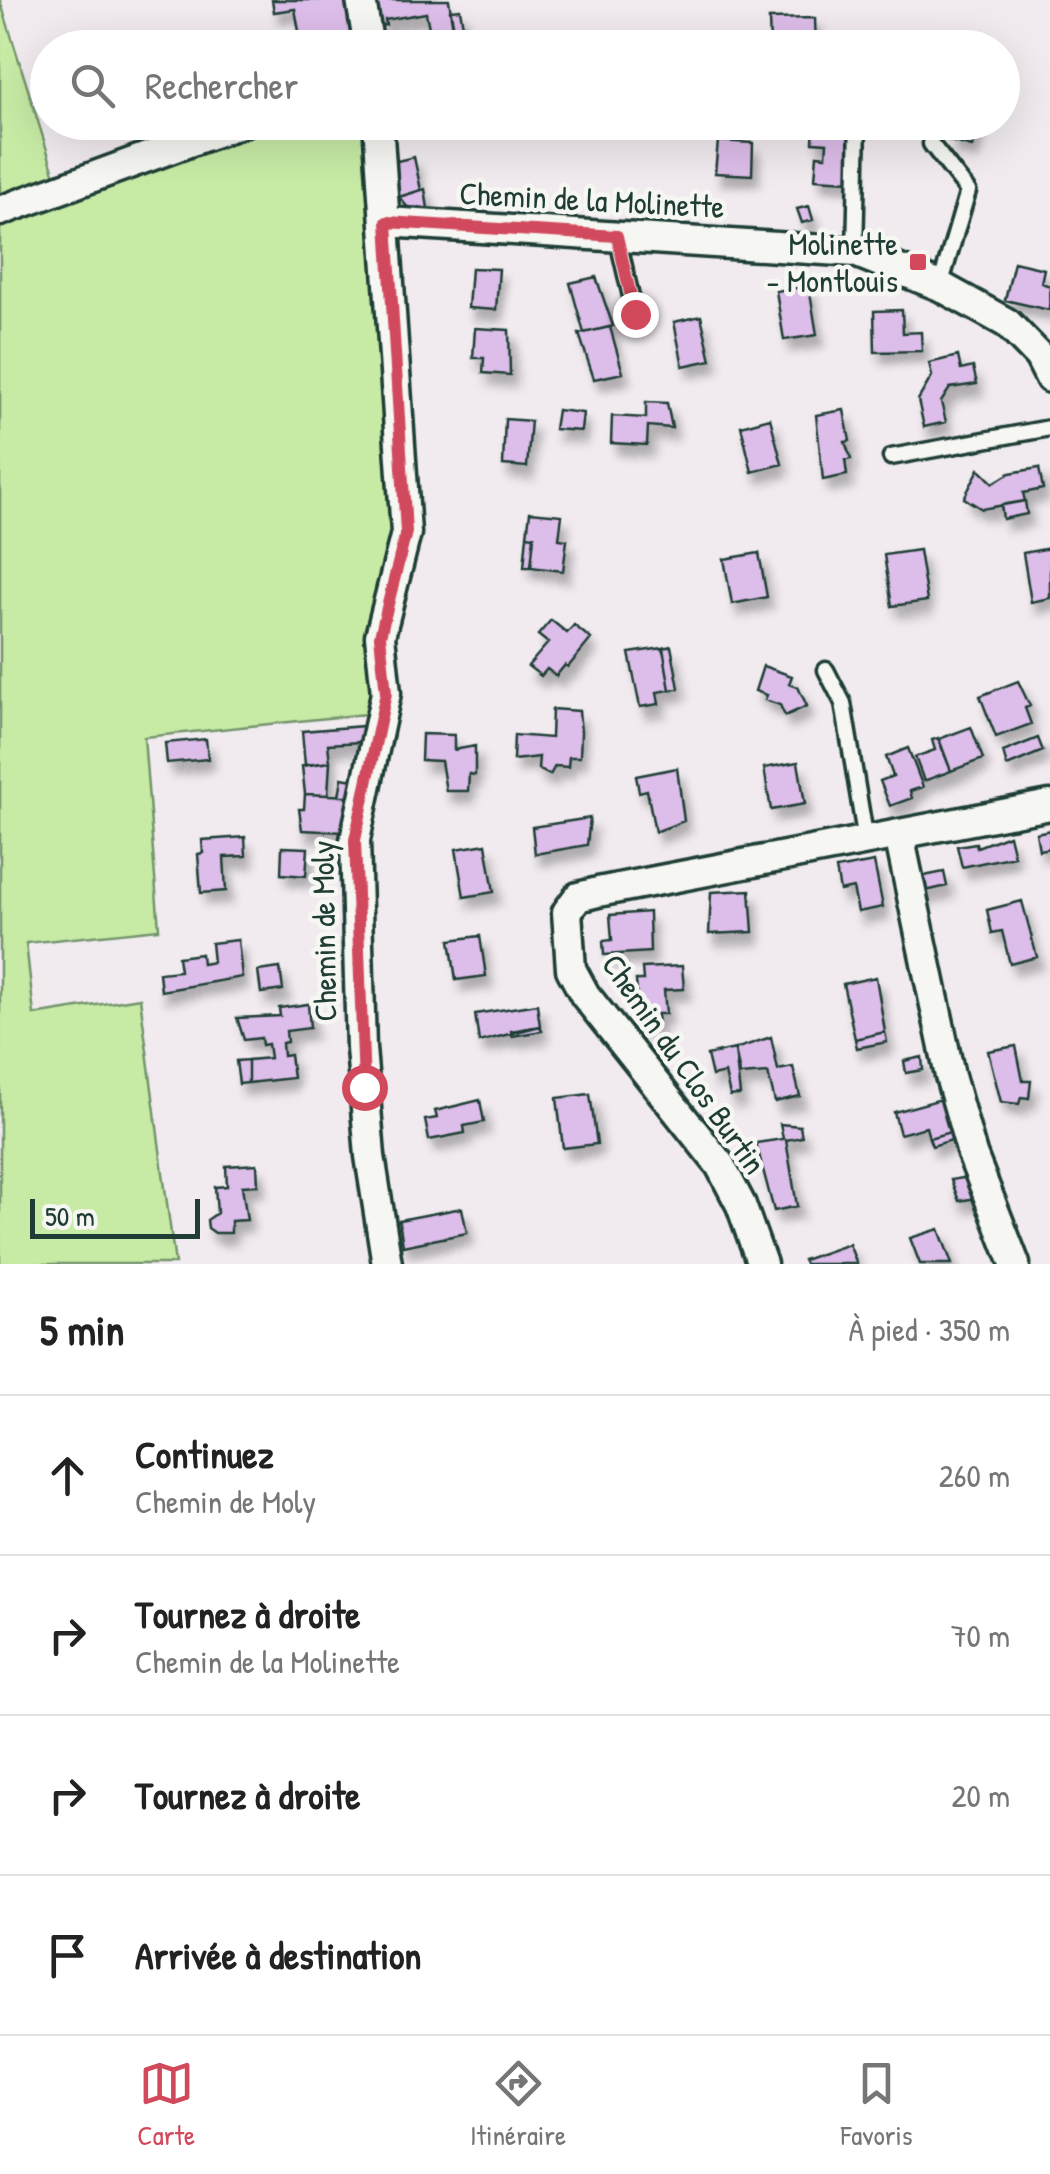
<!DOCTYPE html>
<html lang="fr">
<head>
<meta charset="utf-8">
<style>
	:root { --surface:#fff; --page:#f6f6f6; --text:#222; --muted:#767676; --line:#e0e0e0; --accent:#d1495b }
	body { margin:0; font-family:"Patrick Hand",sans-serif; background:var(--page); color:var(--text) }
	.scale { position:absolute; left:30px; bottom:25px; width:170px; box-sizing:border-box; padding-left:10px; border:5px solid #1f3d34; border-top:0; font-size:28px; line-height:35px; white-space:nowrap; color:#1f3d34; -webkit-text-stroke:8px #f6f6f2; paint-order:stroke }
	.stop { position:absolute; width:30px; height:30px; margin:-22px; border:8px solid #d1495b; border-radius:50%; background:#fff }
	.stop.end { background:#d1495b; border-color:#fff; box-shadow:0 2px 10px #0008 }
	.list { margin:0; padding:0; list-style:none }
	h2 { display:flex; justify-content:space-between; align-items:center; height:130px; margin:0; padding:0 40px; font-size:42px }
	h2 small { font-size:32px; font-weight:400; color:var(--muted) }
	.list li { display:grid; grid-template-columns:65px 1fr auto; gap:30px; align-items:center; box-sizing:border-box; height:160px; padding:0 40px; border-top:2px solid var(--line) }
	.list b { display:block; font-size:38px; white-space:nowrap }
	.list p { margin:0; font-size:32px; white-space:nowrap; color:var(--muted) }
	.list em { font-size:32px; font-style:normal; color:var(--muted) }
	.icon { flex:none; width:55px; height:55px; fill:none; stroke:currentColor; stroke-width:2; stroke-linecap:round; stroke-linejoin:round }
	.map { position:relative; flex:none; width:1050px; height:1264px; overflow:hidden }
	.search { position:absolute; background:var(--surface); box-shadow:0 10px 40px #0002; left:30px; right:30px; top:30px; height:110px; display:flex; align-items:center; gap:25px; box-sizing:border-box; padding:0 35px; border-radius:55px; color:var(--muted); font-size:38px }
	.sheet { height:770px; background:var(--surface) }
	nav { display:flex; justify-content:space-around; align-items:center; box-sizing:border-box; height:140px; border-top:2px solid var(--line); background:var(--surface); font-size:28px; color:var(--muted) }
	nav a { display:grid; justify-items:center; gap:5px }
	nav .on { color:var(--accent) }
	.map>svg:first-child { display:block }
	.green { fill:#c7eba5; stroke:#73946c; stroke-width:2.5 }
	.building { fill:#ddbde9; stroke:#1f3d34; stroke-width:2.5; filter:url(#shadow) }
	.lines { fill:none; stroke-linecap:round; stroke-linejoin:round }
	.service-casing { stroke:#1f3d34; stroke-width:21 }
	.minor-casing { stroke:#1f3d34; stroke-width:35 }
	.service { stroke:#f6f6f2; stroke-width:14 }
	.minor { stroke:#f6f6f2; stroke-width:28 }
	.route { stroke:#d1495b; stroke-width:12 }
	.poi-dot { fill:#d1495b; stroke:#f6f6f2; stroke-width:4 }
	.labels { text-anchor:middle; stroke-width:9; stroke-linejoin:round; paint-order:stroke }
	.street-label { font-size:32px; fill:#1f3d34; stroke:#f6f6f2 }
	.poi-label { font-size:32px; fill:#1f3d34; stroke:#f6f6f2; text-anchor:end }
</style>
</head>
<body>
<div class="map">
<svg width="1050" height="1264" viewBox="0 0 1050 1264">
	<defs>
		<filter id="shadow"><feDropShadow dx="6" dy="11" stdDeviation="5" flood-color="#0004"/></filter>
	</defs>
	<rect width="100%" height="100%" fill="#f1ebf0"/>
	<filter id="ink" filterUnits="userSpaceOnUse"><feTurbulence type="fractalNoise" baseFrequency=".01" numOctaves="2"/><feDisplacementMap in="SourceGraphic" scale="20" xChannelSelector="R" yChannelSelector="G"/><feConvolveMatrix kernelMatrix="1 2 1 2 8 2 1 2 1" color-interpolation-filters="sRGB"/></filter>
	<g filter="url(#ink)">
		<!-- green -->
		<path class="green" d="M0,0l62,198 214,-75h92l31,414 -33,177 -222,23 15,192 -133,14 8,72 106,-17 35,266h-175z"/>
		<!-- building -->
		<path class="building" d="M272,0h79l6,39 -55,9 -7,-39 -21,3z
			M375,0h74l8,48h-24l-7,-35 -41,7 1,5 -6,1z
			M460,9l5,28 -10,2 -5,-29z
			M815,18l1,30 -46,-4 -1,-25z
			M814,122l38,2 -3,57 -34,-2 2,-24 9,1 1,-13 -14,-1z
			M955,122l23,2 -6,23 -22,-6z
			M718,141l35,2 -1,32 -37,-2z
			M414,157l7,33 -22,7 -6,-35z
			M425,189l4,26 -19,-5 -11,-13z
			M809,206l4,14 -11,3 -5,-14z
			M1014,262l30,7 -3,14 9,3 -1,24 -44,-10z
			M471,268l28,1 -3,41 -28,-2z
			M596,277l17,49 -29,7 -14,-50z
			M809,286l8,49 -33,5 -8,-49z
			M902,310l1,23 18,-1 1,19 -47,1 -1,-41z
			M701,316l10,44 -28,6 -9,-44z
			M610,327l13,46 -29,6 -15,-45z
			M475,328l34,2 1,45 -27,-2 1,-15h-11z
			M958,356l3,14 12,-3 4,17 -27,4 -9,14 5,20 -22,5 -6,-27 14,-24 -3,-13z
			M646,402l21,1 5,25 -24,-2 -1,19 -36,-2 1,-27 34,2z
			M557,410l26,3 -2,18 -27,-2z
			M844,410l6,31 -5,1 6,17 -6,1 2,15 -24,5 -7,-65z
			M770,418l12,46 -30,8 -11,-46z
			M505,419l26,2 -4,46 -24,-2z
			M1039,468l4,21 -20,4 2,8 -43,8 -18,-11 15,-29 14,14 17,-10z
			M1025,501l2,13 -24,5 -2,-14z
			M530,512l32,3 -3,24 8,1 -4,31 -32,-4 3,-31 -7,-1z
			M527,535l7,1 -3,31h-7z
			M1050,548v50l-19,4 -8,-49z
			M919,550l8,51 -35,5 -8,-51z
			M759,553l8,44 -35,7 -8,-45z
			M551,620l16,13 7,-8 17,14 -23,28 -3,-2 -9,11 -9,-7 -6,7 -13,-10 20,-23 -10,-8z
			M671,646l8,42 -9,2 -7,-42z
			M663,648l7,42 -13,2 2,12 -19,3 -11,-54z
			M763,666l29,10 -3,8 9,3 9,19 -22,10 -5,-11 -15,-5 2,-5 -12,-4z
			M1018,681l12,25 -5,2 6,16 -35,13 -16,-41z
			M552,709l27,2 2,21 -1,25h-11l-1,10 -13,-1 -5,9 -12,-6 1,-12 -26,3 1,-25 37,3z
			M364,726l-3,16 -33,2 2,18 -25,3 -3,-34z
			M971,727l12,32 -32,12 -12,-32z
			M422,734l32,1v15l21,-4v29l-6,-1 -1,17h-22l-5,-30 -20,-1z
			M938,738l13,33 -27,10 -9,-24 20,-7 -3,-10z
			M1038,738l5,13 -36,15 -4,-14z
			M206,739l2,20 -41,4 -2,-20z
			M908,748l15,39 -13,4 2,7 -22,8 -10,-25 13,-5 -7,-19z
			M330,762l-2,33 -23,-1 -3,-28z
			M798,762l7,42 -34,6 -7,-42z
			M677,768l7,53 -29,11 -8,-42 -8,2 -3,-16z
			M342,778l11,2 -3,16h-11z
			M305,794l45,2 -6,36 -42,-2 -3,-21h5z
			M590,818l-3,27 -52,9 -3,-27z
			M1050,830v18l-11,2 -3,-17z
			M1009,835l5,21 -52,11 -5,-21 19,-3 1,4z
			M245,837l1,19 -22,1 2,34 -25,2 -3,-39 5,-1 -1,-13z
			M486,844l8,48 -30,5 -8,-48z
			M282,847l26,1 -2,28 -25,-2z
			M874,862l9,45 -25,5 -5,-24 -13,3 -4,-22z
			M944,872l3,14 -30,7 -3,-15z
			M750,890l3,42 -44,2 2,-42z
			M1022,901l15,56 -27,7 -8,-33 -10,2 -5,-23z
			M649,912l1,40 -46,3 -1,-14 9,-1 -2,-25z
			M480,936l6,40 -30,4 -6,-40z
			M238,940l4,37 -81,14 -2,-18 21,-2 -2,-14 23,-3 1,10 11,-2 -2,-19z
			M682,966l2,23 -20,1 2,24h-9l1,12 -19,1 -3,-47h7l-1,-12z
			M280,968l3,22 -22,3 -3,-22z
			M876,977l9,55 -30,7 -12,-55z
			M308,1004l2,24 -24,3 1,11 -5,1 1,13 7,-1 3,23 -45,5v-23l22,-2 -2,-14 -6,1 -1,-7 -17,2 -7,-22 43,-2 -1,-8z
			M537,1004l3,22 -61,16 -4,-28z
			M540,1026l2,5 -30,5 -1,-5z
			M885,1032l2,10 -30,6 -2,-9z
			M771,1037l7,33 15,-3 7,29 -25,6 -7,-29 -28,2 -5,-26z
			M1016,1046l7,35h8l-2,17 -8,-1 -2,7 -18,-2 -13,-51z
			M735,1049l5,46 -10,1 -5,-23 -13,3 -5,-21z
			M922,1057l1,13 -17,3 -2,-12z
			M248,1060v23l-9,1 -3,-23z
			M590,1094l7,50 -34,4 -6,-50z
			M945,1098l9,33 -25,7 -3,-11 -26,7 -6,-22z
			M480,1100l4,22 -20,4 1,7 -36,7 -4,-20 12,-2 -2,-7z
			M780,1124l20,2 2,11 -16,3 11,66 -23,5 -18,-68 27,-4z
			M950,1132l2,8 -20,6 -3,-8z
			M257,1164l1,21 -16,1 5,34 -16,1v12h-16l-7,-5 -1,-8 10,-7 -2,-26 12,-1 -1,-20z
			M973,1176l8,21 -22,4 -8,-21z
			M462,1208l5,25 -64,13 -4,-26z
			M939,1229l13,35h-32l-10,-26z
			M849,1244l8,20h-52l-2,-4z"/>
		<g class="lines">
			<defs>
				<path id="service" d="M931,144l37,47 -28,95
					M617,236l18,78
					M855,252l3,-130
					M891,457l159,-29
					M826,670l17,33 23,138"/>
				<path id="minor" d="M361,0l8,48
					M378,122l28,411 -26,103 6,57 -31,147 6,208 9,108 17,108
					M0,211l243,-89
					M387,222l468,30 85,34 67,37 32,33 11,22
					M899,835l51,241 22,78 43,110
					M762,1264l-21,-59 -21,-40 -135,-170 -14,-26 -4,-57 11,-15 20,-5 452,-87"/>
			</defs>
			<!-- service casing -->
			<use href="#service" class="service-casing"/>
			<!-- minor casing -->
			<use href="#minor" class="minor-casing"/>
			<!-- service -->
			<use href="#service" class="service"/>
			<!-- minor -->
			<use href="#minor" class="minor"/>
		</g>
	</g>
	<g class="lines" filter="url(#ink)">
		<!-- route -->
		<path class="route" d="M364,1087l-9,-247 31,-147 -6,-57 26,-104 -19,-310 230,14 18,78"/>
	</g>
	<!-- markers -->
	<rect class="poi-dot" x="908" y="252" width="20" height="20" rx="5"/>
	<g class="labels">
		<!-- street labels -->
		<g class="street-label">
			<text transform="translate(592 200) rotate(3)" y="11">Chemin de la Molinette</text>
			<text transform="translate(324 931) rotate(-91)" y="11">Chemin de Moly</text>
			<text transform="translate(684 1064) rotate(55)" y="11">Chemin du Clos Burtin</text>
		</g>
		<!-- poi labels -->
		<g class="poi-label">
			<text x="898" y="255">Molinette<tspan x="898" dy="37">- Montlouis</tspan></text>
		</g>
	</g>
</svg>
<div class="scale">50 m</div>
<div class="stop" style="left:364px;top:1087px"></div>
<div class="stop end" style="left:635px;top:314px"></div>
<div class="search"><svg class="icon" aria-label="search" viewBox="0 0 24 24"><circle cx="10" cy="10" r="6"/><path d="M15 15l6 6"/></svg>Rechercher</div>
</div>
<section class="sheet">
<h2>5 min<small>À pied · 350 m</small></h2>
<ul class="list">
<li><svg class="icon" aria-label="ahead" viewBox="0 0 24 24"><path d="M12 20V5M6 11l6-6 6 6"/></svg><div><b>Continuez</b><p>Chemin de Moly</p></div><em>260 m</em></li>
<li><svg class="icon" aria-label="right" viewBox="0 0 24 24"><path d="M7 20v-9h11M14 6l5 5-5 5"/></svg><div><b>Tournez à droite</b><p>Chemin de la Molinette</p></div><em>70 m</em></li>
<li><svg class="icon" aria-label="right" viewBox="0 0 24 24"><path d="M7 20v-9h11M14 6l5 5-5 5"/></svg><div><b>Tournez à droite</b></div><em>20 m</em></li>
<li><svg class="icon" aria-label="arrive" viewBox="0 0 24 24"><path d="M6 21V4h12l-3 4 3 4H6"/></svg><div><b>Arrivée à destination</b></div></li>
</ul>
</section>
<nav>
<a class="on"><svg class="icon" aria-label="map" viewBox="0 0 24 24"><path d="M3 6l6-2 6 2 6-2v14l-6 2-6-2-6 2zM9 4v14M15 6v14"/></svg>Carte</a>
<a><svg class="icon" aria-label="directions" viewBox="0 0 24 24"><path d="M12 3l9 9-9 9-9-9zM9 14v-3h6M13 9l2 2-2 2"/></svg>Itinéraire</a>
<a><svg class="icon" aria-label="saved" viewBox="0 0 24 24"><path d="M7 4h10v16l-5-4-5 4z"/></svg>Favoris</a>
</nav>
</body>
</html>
